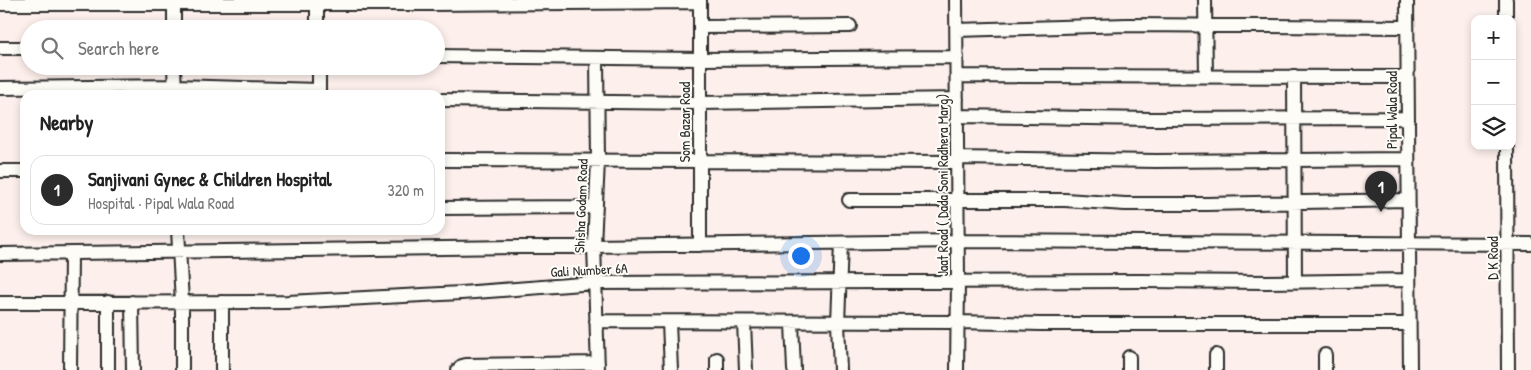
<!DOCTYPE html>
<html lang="en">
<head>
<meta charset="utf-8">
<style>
	:root { --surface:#fff; --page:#f6f6f6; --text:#222; --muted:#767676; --line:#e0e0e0; --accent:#2b2b2b }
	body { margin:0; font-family:"Patrick Hand",sans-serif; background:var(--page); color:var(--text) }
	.controls { position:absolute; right:15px; top:15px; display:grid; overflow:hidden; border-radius:10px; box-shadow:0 2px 8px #0003 }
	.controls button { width:45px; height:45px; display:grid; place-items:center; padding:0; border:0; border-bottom:1px solid var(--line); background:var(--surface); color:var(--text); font:25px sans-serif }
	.you { position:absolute; left:800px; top:255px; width:18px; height:18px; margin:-12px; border:4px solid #fff; border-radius:50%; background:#1a73e8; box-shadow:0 0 0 8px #1a73e833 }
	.badge { display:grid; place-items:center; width:32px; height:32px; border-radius:50%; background:var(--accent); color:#fff; font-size:16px; font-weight:700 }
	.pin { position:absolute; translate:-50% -41px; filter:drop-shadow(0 1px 2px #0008) }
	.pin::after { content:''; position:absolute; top:26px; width:18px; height:15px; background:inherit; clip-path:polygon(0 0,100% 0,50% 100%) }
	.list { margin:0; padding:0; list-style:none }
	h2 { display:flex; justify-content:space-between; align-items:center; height:65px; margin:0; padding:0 20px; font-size:21px }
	h2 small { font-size:16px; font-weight:400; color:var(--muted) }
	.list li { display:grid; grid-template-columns:32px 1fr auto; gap:15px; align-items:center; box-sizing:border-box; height:70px; margin:0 10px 10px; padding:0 10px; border:1px solid var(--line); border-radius:15px }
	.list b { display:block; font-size:19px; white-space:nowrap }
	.list p { margin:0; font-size:16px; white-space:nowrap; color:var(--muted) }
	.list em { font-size:16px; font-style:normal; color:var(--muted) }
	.icon { flex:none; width:28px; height:28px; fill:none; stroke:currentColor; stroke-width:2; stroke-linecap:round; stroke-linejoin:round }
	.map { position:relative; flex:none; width:1531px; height:370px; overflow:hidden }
	.search { position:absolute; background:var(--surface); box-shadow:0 2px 8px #0003; left:20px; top:20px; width:425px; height:55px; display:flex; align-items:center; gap:12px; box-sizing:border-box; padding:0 18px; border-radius:28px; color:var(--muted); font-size:19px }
	.panel { position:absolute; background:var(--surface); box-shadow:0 2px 8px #0003; left:20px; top:90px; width:425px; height:145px; border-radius:15px }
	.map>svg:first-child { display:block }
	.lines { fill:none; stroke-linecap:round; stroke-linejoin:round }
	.minor-casing { stroke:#2b2b2b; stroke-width:16 }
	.minor { stroke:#fdfcf7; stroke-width:12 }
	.labels { text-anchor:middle; stroke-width:4; stroke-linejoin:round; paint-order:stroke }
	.street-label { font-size:14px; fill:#2b2b2b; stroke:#fdfcf7 }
</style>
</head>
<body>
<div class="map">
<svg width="1531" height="370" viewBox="0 0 1531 370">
	<rect width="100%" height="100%" fill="#fdf0ec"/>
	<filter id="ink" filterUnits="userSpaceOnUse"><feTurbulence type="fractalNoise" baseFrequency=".02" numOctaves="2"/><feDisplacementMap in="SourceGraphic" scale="10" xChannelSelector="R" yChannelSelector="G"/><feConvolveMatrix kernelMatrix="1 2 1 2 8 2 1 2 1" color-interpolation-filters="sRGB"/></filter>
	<g filter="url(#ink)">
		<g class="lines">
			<defs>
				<path id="minor" d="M174,0v29
					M700,0v245
					M956,0l2,281 -1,89
					M1205,0l1,76
					M1407,0l3,370
					M1506,0v19
					M317,3v26
					M0,4h432l268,-2
					M700,27l150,-1
					M957,30l170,-5 280,2
					M0,48h29
					M436,56l264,3 257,-2
					M597,58l1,103 -4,84 4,125
					M174,66l1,29
					M319,66v29
					M957,76l450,1
					M1294,76l1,206
					M0,88l175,-2 144,4
					M440,100l259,3 258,-4
					M957,116l195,3 255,-1
					M1507,146l1,224
					M957,158l199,3 252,-2
					M440,160l518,2
					M0,171h25
					M849,200h216l60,4h82l201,-4
					M440,208l156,-1
					M178,230l4,72v68
					M0,254l958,-13 573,3
					M108,302v68
					M132,302l1,68
					M0,303l288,-1 173,-9 134,-10 544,-2 129,1 141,-2
					M596,321l361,1 83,2h369
					M669,322l2,48
					M744,322l2,48
					M792,323l2,47
					M1216,355v15
					M717,359v11
					M70,370l1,-117
					M222,370v-68
					M458,370l4,-4 4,-1 132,-2
					M840,370l-2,-47 3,-80
					M1129,370v-13
					M1325,370v-15"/>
			</defs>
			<!-- minor casing -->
			<use href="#minor" class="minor-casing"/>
			<!-- minor -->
			<use href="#minor" class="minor"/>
		</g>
	</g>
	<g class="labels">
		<!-- street labels -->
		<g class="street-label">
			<text transform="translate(1392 110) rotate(-90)" y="5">Pipal Wala Road</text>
			<text transform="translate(685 122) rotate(-90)" y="5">Som Bazar Road</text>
			<text transform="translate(943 185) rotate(-90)" y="5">Jaat Road ( Dada Soni Radhera Marg)</text>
			<text transform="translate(581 206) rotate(-88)" y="5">Shisha Godam Road</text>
			<text transform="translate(1493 258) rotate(-90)" y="5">D K Road</text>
			<text transform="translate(589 270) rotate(-3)" y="5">Gali Number 6A</text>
		</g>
	</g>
</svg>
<div class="controls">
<button>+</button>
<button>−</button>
<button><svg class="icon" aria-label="layers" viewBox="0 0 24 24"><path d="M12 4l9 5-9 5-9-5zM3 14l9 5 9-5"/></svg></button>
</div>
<div class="you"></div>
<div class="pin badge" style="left:1381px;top:212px">1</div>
<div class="search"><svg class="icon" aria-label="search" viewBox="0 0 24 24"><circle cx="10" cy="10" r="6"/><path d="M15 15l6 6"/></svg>Search here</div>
<section class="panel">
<h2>Nearby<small></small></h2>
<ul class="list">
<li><span class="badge">1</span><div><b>Sanjivani Gynec &amp; Children Hospital</b><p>Hospital · Pipal Wala Road</p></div><em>320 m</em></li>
</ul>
</section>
</div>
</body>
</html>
